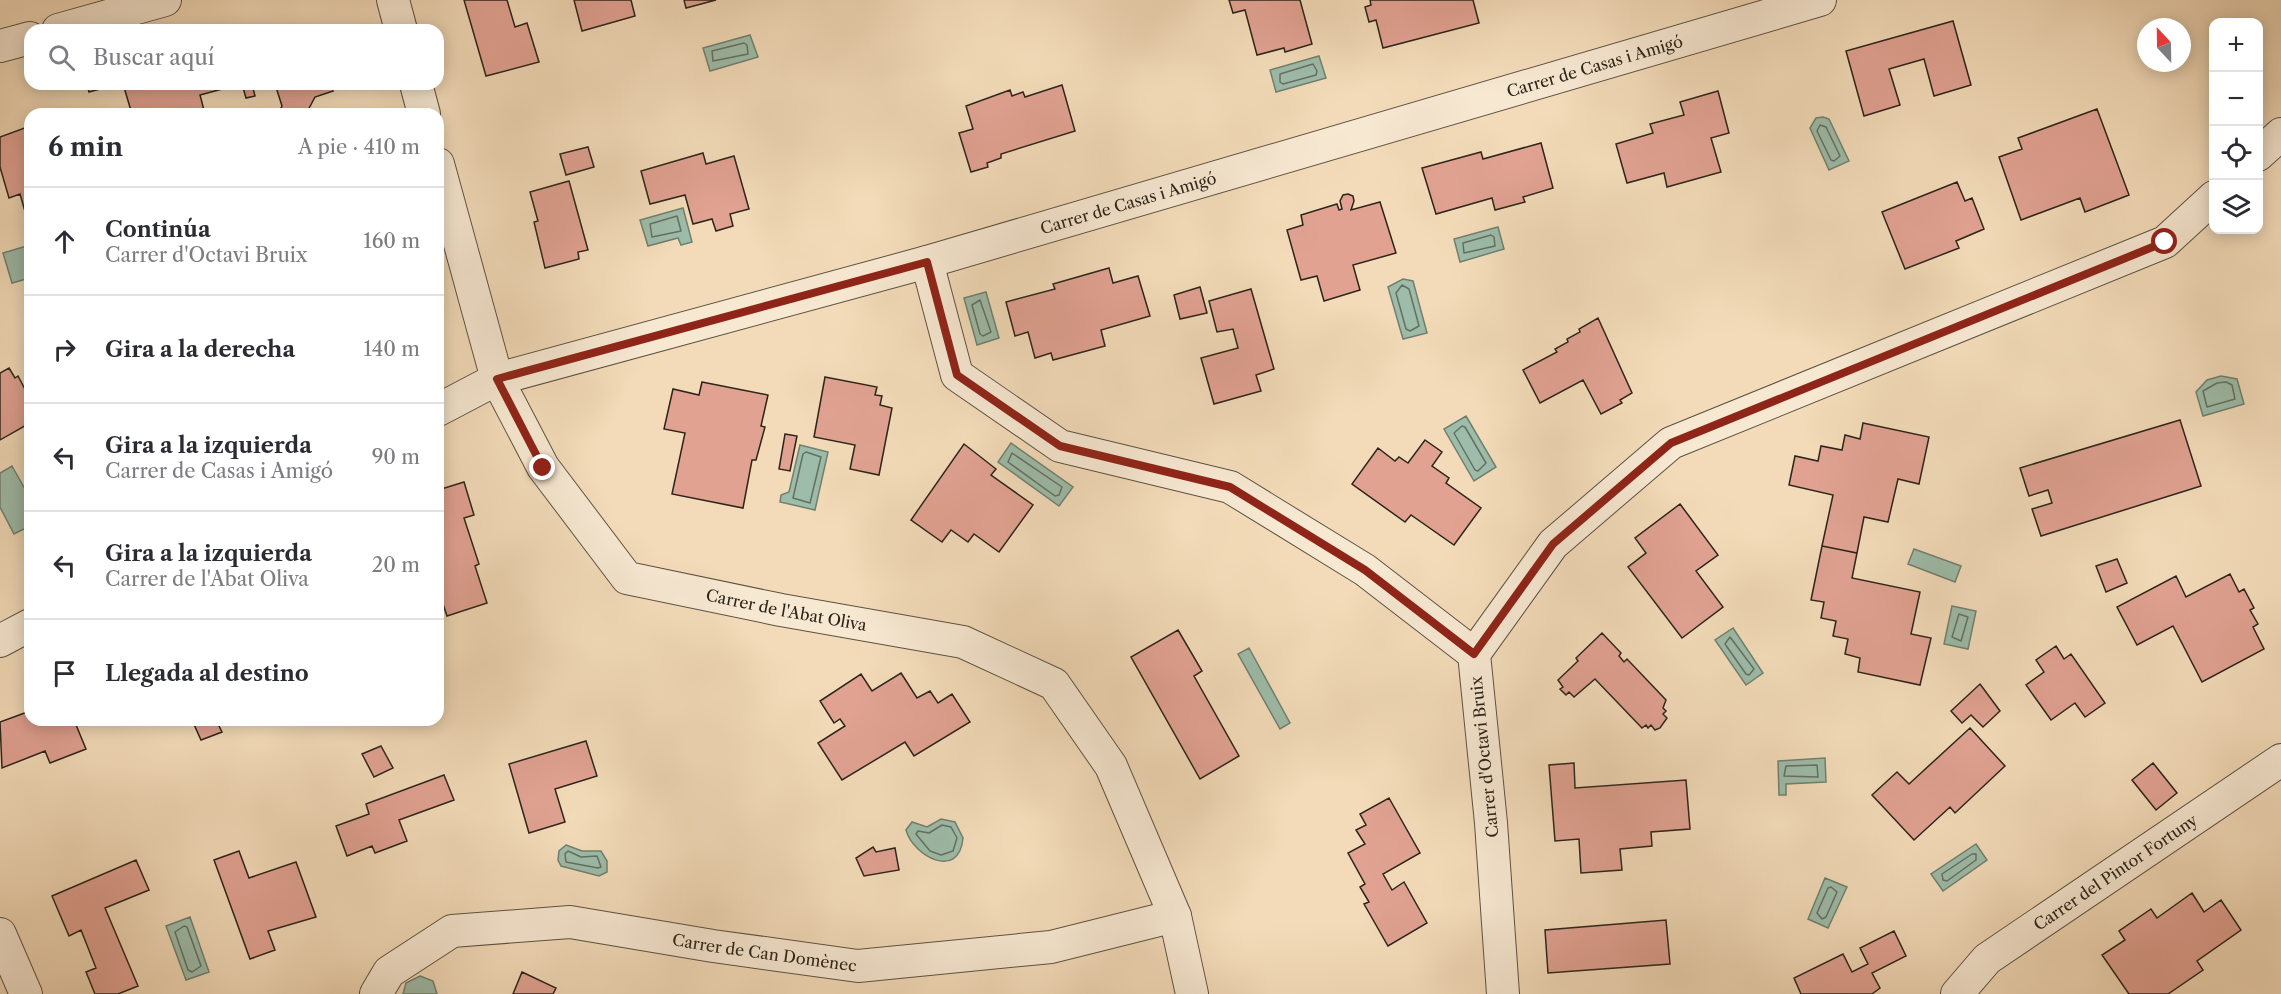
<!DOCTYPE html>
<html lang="es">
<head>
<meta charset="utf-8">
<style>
	:root { --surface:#fff; --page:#f7f7f7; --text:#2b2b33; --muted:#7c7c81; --line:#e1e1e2 }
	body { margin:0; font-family:"Libre Caslon Text",serif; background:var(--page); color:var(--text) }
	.controls { position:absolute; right:18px; top:18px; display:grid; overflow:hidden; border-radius:12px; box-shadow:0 3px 15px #0003 }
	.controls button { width:54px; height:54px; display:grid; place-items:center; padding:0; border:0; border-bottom:2px solid var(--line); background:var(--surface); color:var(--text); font:30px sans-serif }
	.compass { position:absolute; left:2137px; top:18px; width:54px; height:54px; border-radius:50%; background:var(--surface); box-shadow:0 3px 15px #0003; rotate:338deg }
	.stop { position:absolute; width:18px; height:18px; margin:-14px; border:4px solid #8f2418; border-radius:50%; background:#fff }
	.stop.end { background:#8f2418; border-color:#fff; box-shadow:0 2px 6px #0008 }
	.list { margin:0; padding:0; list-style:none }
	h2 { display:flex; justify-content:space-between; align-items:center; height:78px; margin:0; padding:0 24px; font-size:26px }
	h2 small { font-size:20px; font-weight:400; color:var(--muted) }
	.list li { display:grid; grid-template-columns:39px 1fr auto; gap:18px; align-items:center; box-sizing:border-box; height:108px; padding:0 24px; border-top:2px solid var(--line) }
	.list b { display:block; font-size:22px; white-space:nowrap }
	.list p { margin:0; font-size:20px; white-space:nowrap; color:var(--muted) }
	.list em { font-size:20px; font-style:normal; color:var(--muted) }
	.icon { flex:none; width:33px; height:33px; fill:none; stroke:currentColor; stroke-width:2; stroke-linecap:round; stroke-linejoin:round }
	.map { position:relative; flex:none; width:2281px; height:994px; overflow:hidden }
	.search { position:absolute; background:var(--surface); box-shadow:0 3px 15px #0003; left:24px; top:24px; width:420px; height:66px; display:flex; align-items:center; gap:15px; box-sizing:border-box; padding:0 21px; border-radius:18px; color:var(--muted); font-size:22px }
	.panel { position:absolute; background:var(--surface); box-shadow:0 3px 15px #0003; left:24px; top:108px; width:420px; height:618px; border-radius:18px }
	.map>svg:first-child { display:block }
	.water { fill:#9dbca9; stroke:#708070; stroke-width:1.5 }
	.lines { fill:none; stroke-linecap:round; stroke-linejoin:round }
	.shore { stroke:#647062; stroke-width:1.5 }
	.building { fill:#e1a292; stroke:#2c251b; stroke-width:1.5 }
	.street-casing { stroke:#5e5242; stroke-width:34 }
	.street { stroke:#f7e8d2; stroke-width:32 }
	.route { stroke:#8f2418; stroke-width:8 }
	.labels { text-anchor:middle; stroke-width:4.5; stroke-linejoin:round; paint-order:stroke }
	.street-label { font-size:16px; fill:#2c251b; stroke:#f7e8d2 }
</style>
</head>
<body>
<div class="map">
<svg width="2281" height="994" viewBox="0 0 2281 994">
	<rect width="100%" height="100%" fill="#f3dbb9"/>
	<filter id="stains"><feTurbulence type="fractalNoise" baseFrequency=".00333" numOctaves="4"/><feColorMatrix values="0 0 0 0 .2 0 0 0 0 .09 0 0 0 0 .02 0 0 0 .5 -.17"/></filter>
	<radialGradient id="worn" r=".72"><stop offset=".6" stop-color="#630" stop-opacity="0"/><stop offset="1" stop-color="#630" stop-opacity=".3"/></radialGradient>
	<!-- water -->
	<path class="water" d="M750,35l8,22 -48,14 -7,-23z
		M1319,56l7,22 -50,14 -6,-22z
		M1823,117l6,2 20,42 -20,9 -19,-42 6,-10z
		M683,208l9,34 -11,3 -3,-7 -30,8 -8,-26z
		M1498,227l6,22 -44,13 -6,-23z
		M30,245v33l-18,5 -9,-30z
		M1403,279l10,2 14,52 -24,6 -15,-52z
		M986,292l13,46 -22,7 -13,-47z
		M2221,376l16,3 7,25 -41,12 -7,-24 11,-12z
		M1466,416l30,51 -22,14 -30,-52z
		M1011,443l62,44 -14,19 -61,-44z
		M800,445l28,7 -13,58 -35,-8 1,-7 8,-3z
		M12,466l18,32v28l-16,8 -14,-27v-34z
		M1914,549l47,17 -6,16 -47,-18z
		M1952,606l24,5 -8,38 -24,-5z
		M1733,628l30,45 -17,12 -31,-45z
		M1249,648l41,75 -10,6 -42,-75z
		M1825,758l1,24 -40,2v11h-7l-1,-34z
		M941,819l14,3 8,16c-4,43 -50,18 -57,-8l6,-8 15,5z
		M1976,844l11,16 -44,31 -12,-17z
		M566,845l16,6h19l6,10v11l-8,4 -38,-10 -3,-6 1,-9z
		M1825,878l22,9 -19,41 -20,-9z
		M190,917l19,55 -23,8 -20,-54z
		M420,976l13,5 4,13h-34l3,-11z"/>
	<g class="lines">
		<!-- shore -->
		<path class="shore" d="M744,43l3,2 1,9 -35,7 -1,-10z
			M1313,64l4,7 -1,4 -33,9 -3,-2v-8z
			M1820,125l6,2 14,29 -6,5 -3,-1 -14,-29z
			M677,216l4,15 -29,6 -2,-13z
			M1491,235l3,2 1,9 -31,7 -1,-10z
			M1402,285l7,4 10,37 -9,5 -4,-2 -10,-36z
			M980,300l11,32 -8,4 -3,-2 -8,-29z
			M2226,382l6,3 3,14 -28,8 -4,-16 14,-8z
			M1462,426l3,1 21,36 -8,8 -3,-1 -21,-37z
			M806,452l15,5 -11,46 -17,-5 10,-44z
			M1012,453l50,34 -3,8 -4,1 -47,-34z
			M1959,614l9,3 -7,24 -9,-4z
			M1730,637l24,32 -5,6 -3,-1 -21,-30z
			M1817,765l1,12 -34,-1 2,-10z
			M942,825l9,2 6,11 -4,13 -12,4 -11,-4 -14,-17 2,-3 11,2z
			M568,851l13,6 16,-1 4,11 -3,1 -32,-6 -1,-8z
			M1972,854h4v6l-29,21 -4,-1 -1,-6z
			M1831,887l6,5 -11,25 -4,2 -5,-6 11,-25z
			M184,926l3,1 14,39 -9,6 -4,-2 -13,-38z"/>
	</g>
	<!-- building -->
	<path class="building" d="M464,0h43l8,27 12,-4 12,39 -53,14z
		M574,0h57l4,16 -53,15z
		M684,0h32l-30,8z
		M1229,0h71l12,44 -27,8 -1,-4 -27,7 -12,-45 -12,3z
		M1370,0h103l6,23 -96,25 -7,-28 -7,2 -4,-15 6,-2z
		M1953,21l18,64 -37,11 -10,-37 -35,10 11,36 -36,11 -18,-65z
		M87,84h31l-29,8z
		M123,84h118l-41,11 5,19h-54l-1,-5 -18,5z
		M242,84h10l3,12 -9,2z
		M275,84h55l3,7 -18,6 -9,17h-28l4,-8z
		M1062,85l13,46 -74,23v4l-14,5 1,4 -17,5 -12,-39 14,-4 -7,-23 44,-16 2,6 11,-4 2,5z
		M1718,91l11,42 -18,5 10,34 -54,15 -3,-14 -37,10 -11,-39 37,-11 -3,-9 34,-9 -4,-13z
		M2097,109l32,86 -44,17 -5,-14 -59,22 -22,-63 23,-8 -4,-11z
		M30,126v88l-4,1 -6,-21 -11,4 -9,-31v-30z
		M1541,143l12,45 -30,9 2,5 -30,8 -3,-12 -56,16 -14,-46 59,-16 2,7z
		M588,147l6,20 -28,8 -6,-21z
		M703,153l3,11 28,-8 15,53 -19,5 3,12 -17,5 -4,-12 -19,5 -8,-29 -35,9 -9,-33z
		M569,181l19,69 -10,2 1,7 -34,9 -11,-46 4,-1 -8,-29z
		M1957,182l8,19 7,-3 12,31 -28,12 3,7 -54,21 -23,-57z
		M1348,194l5,2 1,5 -3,9 29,-8 16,51 -43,12 7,25 -36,11 -7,-25 -16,4 -14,-50 16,-5 -2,-10 36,-11 2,6 3,-1 -2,-8 3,-6z
		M1109,268l4,15 25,-7 12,40 -49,14 4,16 -52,14 -2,-7 -16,5 -7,-26 -13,4 -9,-34 49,-13 -2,-5z
		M1200,287l7,26 -27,6 -6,-24z
		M1251,289l23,80 -18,6 5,16 -47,13 -13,-46 37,-10 -5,-19 -16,3 -8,-31z
		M1598,318l34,75 -12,7 2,3 -21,11 -18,-34 -43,23 -17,-33 34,-18 -2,-3 13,-7 -1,-3 13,-7 -1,-3z
		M9,368l6,10 3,-2 11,21 -3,2 4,6v18l-30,17v-67z
		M825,377l52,10 -2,8 7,1 -2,9 12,3 -13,67 -29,-6 5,-24 -41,-8z
		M702,382l66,13 -7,31 4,1 -9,33h-4l-9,48 -71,-14 13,-61 -21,-4 9,-40 26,6z
		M2180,420l21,66 -160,50 -9,-27 20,-6 -4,-13 -19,6 -9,-28z
		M1863,423l66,14 -10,47 -21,-5 -10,43 -24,-5 -7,36 -35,-7 11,-51 -44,-10 6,-29 23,5 3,-15 21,4 3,-15 15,4z
		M785,434l12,2 -7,35 -11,-2z
		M1425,440l17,12 -10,14 17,12 -3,5 35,25 -27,37 -43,-30 -6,7 -53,-38 26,-36 17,13 4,-4 9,6z
		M964,444l32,25 -5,6 42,30 -34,47 -25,-18 -6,8 -17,-12 -9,12 -31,-22z
		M464,482l10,33 -10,3 15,46 -4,2 12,37 -40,13 -9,-27v-99z
		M1680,504l38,51 -22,16 27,36 -41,31 -54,-71 18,-14 -11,-15z
		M1822,546l35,7 -5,25 68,14 -9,42 20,4 -11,47 -62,-13 2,-14 -15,-4 3,-15 -15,-3 3,-15 -15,-3 3,-16 -13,-2z
		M2117,559l10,24 -21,9 -10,-26z
		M2230,574l9,18 5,-3 10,19 -4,2 8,14 -5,3 11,22 -62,33 -29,-56 -36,19 -20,-38 59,-31 10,21z
		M1178,630l24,41 -8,5 45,80 -39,23 -69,-122z
		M1602,633l19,20 -2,3 5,6 3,-3 39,41 -3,8 3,3 -3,3 4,4 -7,10 -5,2 -4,-5 -3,3 -2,-3 -4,3 -47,-49 -21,18 -5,-5 -3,3 -6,-6 3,-2 -5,-7 20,-19 -2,-3z
		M2056,646l8,13 7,-5 34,49 -20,14 -10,-14 -24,17 -25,-35 18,-13 -8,-12z
		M901,673l16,25 13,-7 8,12 14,-9 18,28 -56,34 -9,-14 -63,38 -24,-37 27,-17 -5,-7 -6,4 -14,-22 41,-27 11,17z
		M1980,684l20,27 -17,16 -12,-12 -9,8 -11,-12z
		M30,701v19h44l12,29 -36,14 -5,-12 -43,17 -2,-46 30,-11 -4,-9z
		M192,720h24l6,12 -21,8z
		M1970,728l35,38 -50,47 -5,-6 -36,33 -42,-45 25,-23 12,12z
		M586,741l11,35 -42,13 10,33 -36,11 -20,-69z
		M381,746l12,22 -19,9 -12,-23z
		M1574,763l1,25 111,-8 4,49 -39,3 1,14 -32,3 2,21 -41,3 -2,-34 -24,2 -6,-76z
		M2153,763l24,30 -21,17 -24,-30z
		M444,775l10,25 -55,20 8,21 -32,12 -3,-7 -25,10 -11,-30 33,-12 -3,-10z
		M1389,798l31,55 -37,21 9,16 12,-8 23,41 -39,23 -24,-42 5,-2 -9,-15 5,-3 -17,-31 17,-9 -9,-14 10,-5 -6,-11z
		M873,847l3,5 19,-4 4,22 -35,6 -8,-18z
		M239,851l10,27 47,-16 20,55 -48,14 7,19 -25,9 -36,-99z
		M136,860l13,30 -44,18 33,78 -20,8h-23l-9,-22 10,-4 -15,-38 -12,6 -17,-40z
		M2192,893l12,19 17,-12 20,30 -44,31 6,9 -35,24h-39l-27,-39 23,-15 -6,-9 32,-22 6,9z
		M1666,920l4,44 -122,9 -3,-43z
		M1894,931l12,25 -34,17 8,15 -8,6h-71l-7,-16 49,-24 9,18 16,-8 -8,-16z
		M522,972l34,16 -3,6h-40z"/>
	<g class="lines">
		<defs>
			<g id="street">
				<path d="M393,0l8,30"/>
				<path d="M58,30l107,-30"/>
				<path d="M0,46l30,-8"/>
				<path d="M416,84l8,30"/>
				<path d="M2258,155l23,-21"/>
				<path id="s1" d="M438,164l59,215 46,88 84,111 154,32 182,32 91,42 57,82 64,150 17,78"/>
				<path d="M927,262l30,113 103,71 170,41 135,83 109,84"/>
				<path id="s2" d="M438,410l59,-31 430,-117 893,-262"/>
				<path d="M0,641l30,-16"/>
				<path d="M0,934l26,60"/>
				<path id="s3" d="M376,994l13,-22 63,-41 118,-9 143,24 145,20 193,-19 124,-31"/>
				<path d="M1503,994l-12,-171 -17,-169 79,-110 118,-101 494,-201 49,-45"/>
				<path id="s4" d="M1957,994l30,-35 294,-199"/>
			</g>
		</defs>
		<!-- street casing -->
		<use href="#street" class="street-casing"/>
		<!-- street -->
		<use href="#street" class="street"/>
	</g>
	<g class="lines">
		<!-- route -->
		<path class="route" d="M543,468l-46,-89 430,-117 30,113 103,71 170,41 135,83 109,84 79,-110 118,-101 494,-201"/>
	</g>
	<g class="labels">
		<!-- street labels -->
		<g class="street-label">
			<text dy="6" stroke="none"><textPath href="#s2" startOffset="1208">Carrer de Casas i Amigó</textPath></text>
			<text dy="6" stroke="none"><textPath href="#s2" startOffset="722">Carrer de Casas i Amigó</textPath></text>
			<text dy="6" stroke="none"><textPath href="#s1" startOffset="624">Carrer de l'Abat Oliva</textPath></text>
			<text transform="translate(1484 757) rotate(-96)" y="6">Carrer d'Octavi Bruix</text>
			<text dy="6" stroke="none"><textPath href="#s4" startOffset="201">Carrer del Pintor Fortuny</textPath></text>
			<text dy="6" stroke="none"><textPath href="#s3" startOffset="416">Carrer de Can Domènec</textPath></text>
		</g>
	</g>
	<rect width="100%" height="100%" filter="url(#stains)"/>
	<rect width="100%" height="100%" fill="url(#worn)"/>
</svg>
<div class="controls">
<button>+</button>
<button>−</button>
<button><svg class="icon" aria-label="locate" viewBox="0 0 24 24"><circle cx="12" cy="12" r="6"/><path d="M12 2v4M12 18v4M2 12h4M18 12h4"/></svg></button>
<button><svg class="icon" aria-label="layers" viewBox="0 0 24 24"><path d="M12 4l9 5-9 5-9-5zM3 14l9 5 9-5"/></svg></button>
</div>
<svg class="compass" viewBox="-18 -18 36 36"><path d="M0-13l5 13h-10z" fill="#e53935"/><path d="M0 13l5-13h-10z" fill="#7c7c81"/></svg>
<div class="stop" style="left:2165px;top:242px"></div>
<div class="stop end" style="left:543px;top:468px"></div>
<div class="search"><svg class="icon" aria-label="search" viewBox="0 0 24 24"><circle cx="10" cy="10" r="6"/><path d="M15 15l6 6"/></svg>Buscar aquí</div>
<section class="panel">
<h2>6 min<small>A pie · 410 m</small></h2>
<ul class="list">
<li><svg class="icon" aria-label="ahead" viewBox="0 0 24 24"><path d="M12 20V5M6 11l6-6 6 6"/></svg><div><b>Continúa</b><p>Carrer d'Octavi Bruix</p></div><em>160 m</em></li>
<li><svg class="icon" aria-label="right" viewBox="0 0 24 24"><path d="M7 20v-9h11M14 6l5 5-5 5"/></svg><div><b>Gira a la derecha</b></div><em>140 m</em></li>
<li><svg class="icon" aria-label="left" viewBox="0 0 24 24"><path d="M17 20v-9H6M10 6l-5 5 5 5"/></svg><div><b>Gira a la izquierda</b><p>Carrer de Casas i Amigó</p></div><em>90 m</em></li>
<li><svg class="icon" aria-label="left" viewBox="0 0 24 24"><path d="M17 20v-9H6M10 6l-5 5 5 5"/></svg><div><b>Gira a la izquierda</b><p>Carrer de l'Abat Oliva</p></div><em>20 m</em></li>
<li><svg class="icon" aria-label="arrive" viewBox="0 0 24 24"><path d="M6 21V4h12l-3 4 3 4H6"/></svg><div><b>Llegada al destino</b></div></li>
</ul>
</section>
</div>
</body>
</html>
